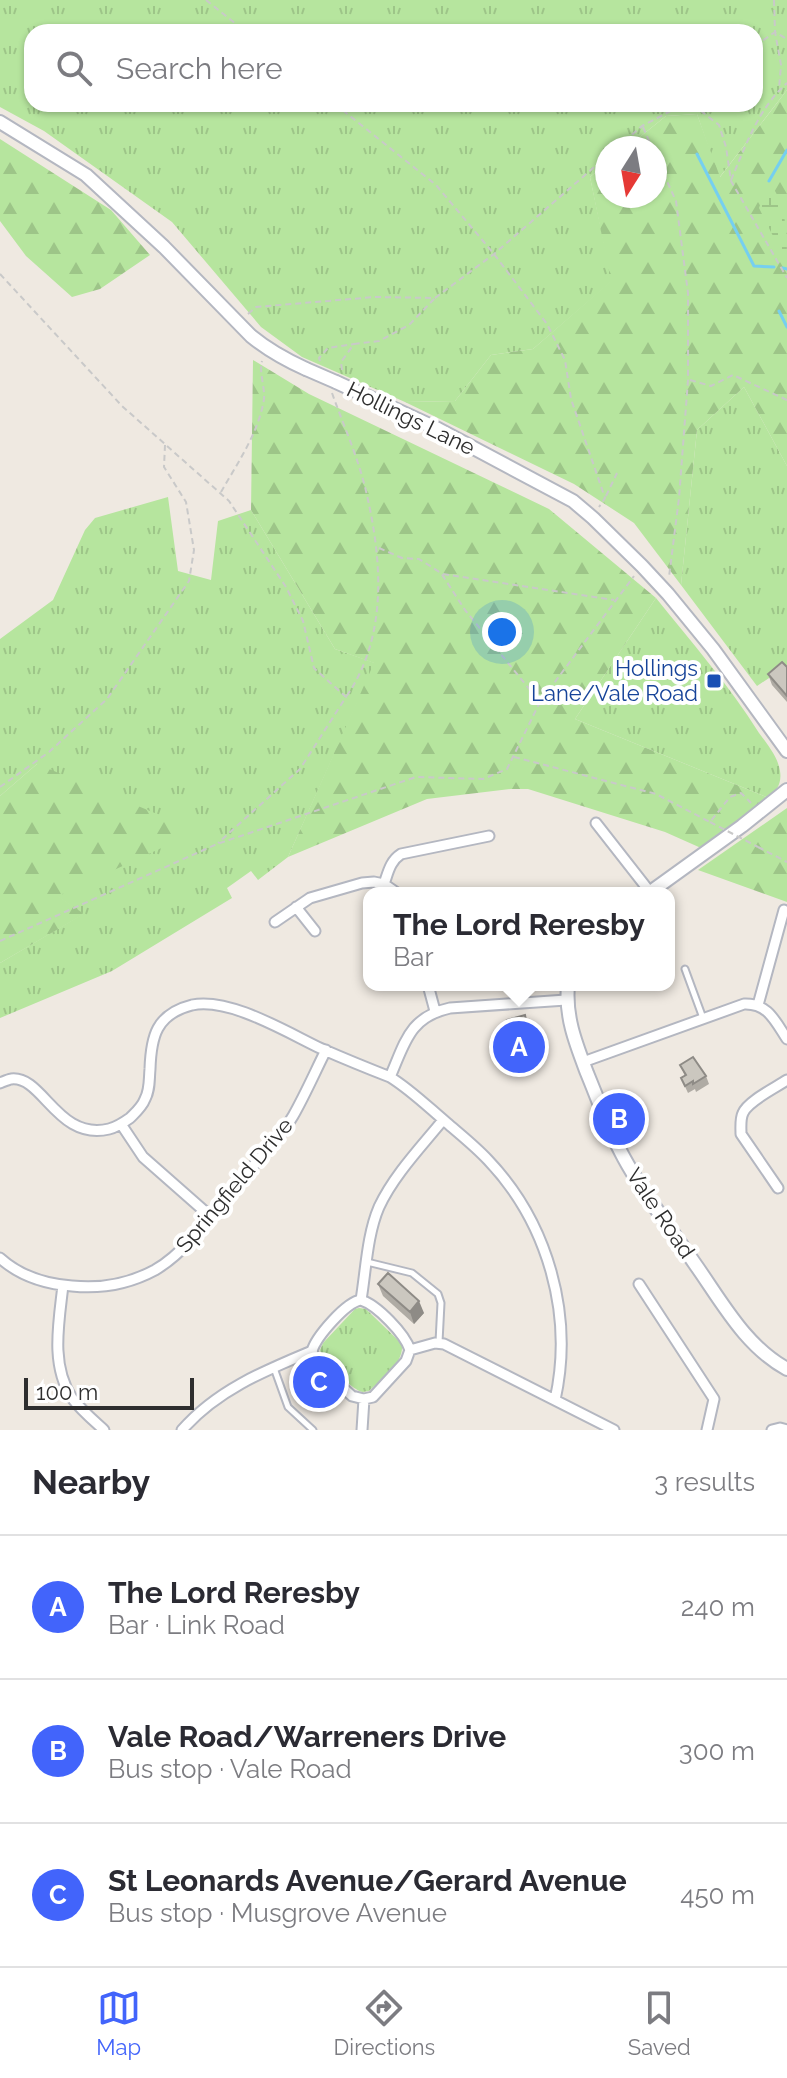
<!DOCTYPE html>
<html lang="en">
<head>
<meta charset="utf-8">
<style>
	:root { --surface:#fff; --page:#f2f2f3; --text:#2b2b33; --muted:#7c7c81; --line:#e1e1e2; --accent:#4264fb }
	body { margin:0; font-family:Raleway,sans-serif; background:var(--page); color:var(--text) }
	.compass { position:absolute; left:595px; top:136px; width:72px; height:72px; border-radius:50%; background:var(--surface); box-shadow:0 2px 6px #0004; rotate:191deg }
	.scale { position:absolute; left:24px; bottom:20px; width:170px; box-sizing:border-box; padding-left:8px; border:4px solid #2e2e2e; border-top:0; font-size:22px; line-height:28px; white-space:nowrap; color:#2e2e2e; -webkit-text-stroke:6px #fff; paint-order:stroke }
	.you { position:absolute; left:502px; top:632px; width:28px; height:28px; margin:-20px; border:6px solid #fff; border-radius:50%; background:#1a73e8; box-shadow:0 0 0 12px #1a73e833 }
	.badge { display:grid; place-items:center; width:52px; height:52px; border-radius:50%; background:var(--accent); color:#fff; font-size:26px; font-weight:700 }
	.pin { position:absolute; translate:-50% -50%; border:4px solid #fff; box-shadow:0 2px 8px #0006 }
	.popup { position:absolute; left:363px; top:887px; width:312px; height:104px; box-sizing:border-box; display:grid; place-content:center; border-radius:16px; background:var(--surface); filter:drop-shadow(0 2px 6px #0005); font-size:26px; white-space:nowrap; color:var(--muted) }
	.popup b { font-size:30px; color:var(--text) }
	.popup::after { content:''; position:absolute; left:50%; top:100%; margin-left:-16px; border:16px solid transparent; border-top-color:var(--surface) }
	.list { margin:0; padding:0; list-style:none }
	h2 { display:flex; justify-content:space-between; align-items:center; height:104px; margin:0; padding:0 32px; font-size:34px }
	h2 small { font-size:26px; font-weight:400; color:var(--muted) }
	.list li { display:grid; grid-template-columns:52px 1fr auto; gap:24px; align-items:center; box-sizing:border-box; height:144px; padding:0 32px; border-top:2px solid var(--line) }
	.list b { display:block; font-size:30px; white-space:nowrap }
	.list p { margin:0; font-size:26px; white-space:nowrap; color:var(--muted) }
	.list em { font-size:26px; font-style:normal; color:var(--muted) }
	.icon { flex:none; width:44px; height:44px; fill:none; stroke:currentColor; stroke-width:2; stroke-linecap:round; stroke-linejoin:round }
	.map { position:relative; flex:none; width:787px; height:1430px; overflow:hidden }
	.search { position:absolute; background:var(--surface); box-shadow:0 2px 6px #0004; left:24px; right:24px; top:24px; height:88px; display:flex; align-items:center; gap:20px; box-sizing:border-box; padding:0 28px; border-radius:24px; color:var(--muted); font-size:30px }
	.sheet { height:536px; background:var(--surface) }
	nav { display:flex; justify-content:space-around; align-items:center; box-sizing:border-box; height:112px; border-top:2px solid var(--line); background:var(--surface); font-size:22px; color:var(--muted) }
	nav a { display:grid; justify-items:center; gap:4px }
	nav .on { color:var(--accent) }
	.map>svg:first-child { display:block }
	.grass { fill:url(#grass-tufts); fill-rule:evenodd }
	.forest { fill:url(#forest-firs) }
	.wetland { fill:url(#wetland-marsh) }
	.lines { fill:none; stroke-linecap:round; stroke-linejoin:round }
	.stream { stroke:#75cff0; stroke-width:3 }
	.service-casing { stroke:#b4b7c1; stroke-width:9 }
	.minor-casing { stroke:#b4b7c1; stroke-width:13 }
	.tertiary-casing { stroke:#b4b7c1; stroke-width:16 }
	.path { stroke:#c9c9c9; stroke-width:2; stroke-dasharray:6 4; stroke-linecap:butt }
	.service { stroke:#fff; stroke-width:5 }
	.minor { stroke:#fff; stroke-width:9 }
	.tertiary { stroke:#fff; stroke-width:12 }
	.tertiary-bridge-casing { stroke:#b4b7c1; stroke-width:16; stroke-linecap:butt }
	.path-bridge { stroke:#c9c9c9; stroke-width:2; stroke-dasharray:6 4; stroke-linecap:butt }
	.tertiary-bridge { stroke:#fff; stroke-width:12 }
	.wall { fill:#afaba4 }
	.shaded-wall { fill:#8e8b86 }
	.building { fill:#cbc7bf; stroke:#8e8b86; stroke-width:2 }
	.transit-dot { fill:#1a4fb4; stroke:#fff; stroke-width:3 }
	.labels { text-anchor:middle; stroke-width:8; stroke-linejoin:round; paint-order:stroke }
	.street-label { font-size:22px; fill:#2e2e2e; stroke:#fff }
	.transit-label { font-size:22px; fill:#164399; stroke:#fff; text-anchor:end }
</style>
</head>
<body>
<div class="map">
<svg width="787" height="1430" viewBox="0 0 787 1430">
	<defs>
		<pattern id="grass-tufts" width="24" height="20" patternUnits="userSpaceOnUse" patternTransform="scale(2)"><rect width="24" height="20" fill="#b6e59e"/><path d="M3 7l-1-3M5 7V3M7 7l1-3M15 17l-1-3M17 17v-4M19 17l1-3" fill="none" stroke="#9dc588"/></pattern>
		<pattern id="forest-firs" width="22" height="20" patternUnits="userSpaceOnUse" patternTransform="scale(2)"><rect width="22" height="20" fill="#b6e59e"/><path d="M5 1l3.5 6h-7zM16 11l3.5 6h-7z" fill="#9dc588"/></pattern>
		<pattern id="wetland-marsh" width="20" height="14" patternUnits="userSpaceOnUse" patternTransform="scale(2)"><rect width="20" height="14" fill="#b6e59e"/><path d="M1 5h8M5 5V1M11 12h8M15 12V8" fill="none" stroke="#9dc588"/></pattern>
	</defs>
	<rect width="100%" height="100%" fill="#efe9e1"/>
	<!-- grass -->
	<path class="grass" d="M0,0h787v90l-68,88 -22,-64 -31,2 -40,32h-19v15l-17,14 22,104 -79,68 -42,6 -36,46 -50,1 -103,-45 -41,-30 -89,-105 -128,-91 -44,-24zM32,32h723v72h-723z
		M744,387l43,79v200l-30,20 -76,-101 16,-155z
		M168,497l10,74 33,9 7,-59 33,-11 84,139 40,14 -87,194 -30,23 -7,-9 -24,17 5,10 -120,73 -112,47v-55l83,-49 -26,-18 -20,-132 -37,32v-157l53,-39 32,-70 10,-12z
		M656,598c36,45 73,87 103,135 8,11 19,24 21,38 2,12 -3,19 -11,27l-194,-79z
		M359,1308l7,1 3,3 33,32c2,20 -20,35 -33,47 -6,1 -7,2 -13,-2 -10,-6 -33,-28 -36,-39l3,-7 32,-34z"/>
	<!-- forest -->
	<path class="forest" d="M787,90v376l-43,-79 -47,43 -16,155 -47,-62 -60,-39 -169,-82 50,-1 36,-46 42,-6 78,-68 -21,-104 17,-14v33h48v-48h-29l40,-32 31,-2 23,63z
		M0,139l111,71 39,45 -50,34 -28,8 -46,-41 -26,-35z
		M253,360l56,34 240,115 107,89 -81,121 194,79 -68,50 -36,-16 -137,-43h-17l-84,10 -139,58 86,-194 -39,-14 -84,-139z
		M37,764l161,67 -140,65 26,18 -84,49v-167z
		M787,808v94l-89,-32z"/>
	<!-- wetland -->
	<path class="wetland" d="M769,181c18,26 18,51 18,83l-28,-56 3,-9v-15z"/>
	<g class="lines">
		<!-- stream -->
		<path class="stream" d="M697,154l57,112 20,1
			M769,181l18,-31
			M783,268l4,1
			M779,311l8,16"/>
		<defs>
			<path id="service" d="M685,969l18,49
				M367,1262l45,11 26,21 3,9 -2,39
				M274,1368l14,39 25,23"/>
			<path id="minor" d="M596,823l54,69
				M384,884c4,-11 6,-23 17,-30l88,-18
				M296,907l19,24
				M275,922l35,-24 52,-15 12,-1 10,2 13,9
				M428,985l7,26
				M758,1005l26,-95
				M583,1062l161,-58c24,-1 31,17 43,35
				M390,1077c15,-34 19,-60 60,-69l116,-8
				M0,1083c2,-1 10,-4 11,-4 32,-4 46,62 98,50 8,-2 14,-6 21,-11 6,-6 12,-11 15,-19 5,-9 4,-19 5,-30 1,-32 6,-55 42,-64 38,-8 96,28 130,44 23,10 45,19 68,28 21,13 38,30 57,46 14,12 29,24 41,37 60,63 86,155 67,240
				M121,1124l22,33 67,59
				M778,1188l-37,-54c0,-7 -1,-15 2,-21 5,-12 32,-25 44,-33
				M0,1258c21,19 45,26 72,28 29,3 57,-2 83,-16 33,-19 63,-63 88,-93 17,-19 37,-39 50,-61 12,-21 22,-44 33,-66
				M639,1284l75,115 -7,31
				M63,1285c-4,37 -13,80 9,113 9,12 21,22 32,32
				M361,1300c-15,2 -45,37 -49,51l4,12 36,33 12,3 9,-2 33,-36 4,-11c-5,-16 -33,-45 -49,-50 5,-30 6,-65 18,-93 15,-32 42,-60 64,-87
				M410,1350l25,-7 9,1 170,86
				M182,1430c35,-40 82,-59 130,-79
				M362,1430l2,-31
				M772,1430l8,-2 7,2"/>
			<path id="tertiary" d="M0,122l86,53 78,72 87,89c17,14 35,24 55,33
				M336,382l102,47 135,72 20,17 49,48 26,28 45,55 74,102
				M649,893l93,-67 45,-36
				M568,985c-3,32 8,59 19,88 12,29 22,58 37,85 20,37 47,71 71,106 27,38 50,82 92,105"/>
		</defs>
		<!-- service casing -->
		<use href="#service" class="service-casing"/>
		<!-- minor casing -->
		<use href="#minor" class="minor-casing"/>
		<!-- tertiary casing -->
		<use href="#tertiary" class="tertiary-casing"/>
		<!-- path -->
		<path class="path" d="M206,0l40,32
			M774,0l1,32 6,33 -2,24
			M755,46l20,-14 12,7
			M335,104l101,81 58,69 53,70 18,36 6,39 34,99 -6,9
			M681,106l20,5 18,14 7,22 5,34 56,97
			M643,127l9,21
			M617,148l25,-22 42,-22
			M655,155l21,46 12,92v87l-9,118 -10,79
			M731,180c15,-35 27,-71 56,-97
			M0,274l122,132 107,95 57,86 17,34 11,47 32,29 -46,72 -82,74
			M248,314l8,-7 119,-10 60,1 59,-44 113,-98
			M320,361l-1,-3 9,-10 26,-4
			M342,370l-1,-8 13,-18 25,-3 30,-16 25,-26
			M690,380l21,6 22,-11 54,25
			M332,393c11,31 25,62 33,94 17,70 24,148 -19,210
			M221,492c16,-28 38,-60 43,-93 1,-13 -5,-25 -2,-38
			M606,496l11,-23
			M379,548l23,10 17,1 22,14 24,37 74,91
			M443,574l171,26
			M514,757l142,37 54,28 20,-25 11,-4 10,10
			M0,787l49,-35 58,-53 82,-118 5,-31 -8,-48 -22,-35 1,-22
			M758,847l29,15
			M0,941l217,-97 199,-67 67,2 24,-10 33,-67 94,-126"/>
		<!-- service -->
		<use href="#service" class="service"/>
		<!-- minor -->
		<use href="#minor" class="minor"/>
		<!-- tertiary -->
		<use href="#tertiary" class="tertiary"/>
		<defs>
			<path id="tertiary-bridge" d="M306,369l30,13"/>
		</defs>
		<!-- tertiary-bridge casing -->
		<use href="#tertiary-bridge" class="tertiary-bridge-casing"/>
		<!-- path-bridge -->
		<path class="path-bridge" d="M710,822l48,25"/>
		<!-- tertiary-bridge -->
		<use href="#tertiary-bridge" class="tertiary-bridge"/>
	</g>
	<!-- wall -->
	<path class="wall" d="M787,667v35l-15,-17 -4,-11z
		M529,1020l10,32 -34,10 -4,-12 25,-29z
		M680,1065l26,11 3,8 -13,8 -1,-3 -7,4 -7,-15 4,-2z
		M378,1284l46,29 -10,11 -31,-28z"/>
	<!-- shaded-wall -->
	<path class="shaded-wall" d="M419,1301l5,12 -10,11 -4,-12z"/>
	<!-- building -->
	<path class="building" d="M782,662l5,5v29l-19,-22z
		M525,1015l1,6 3,-1 6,20 -34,10 -6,-19 14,-5 -2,-6z
		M693,1057l13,19 -13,8v-3l-8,5 -4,-8 5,-3 -6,-10z
		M388,1273l31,28 -9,11 -32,-28z"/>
	<!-- markers -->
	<rect class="transit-dot" x="706" y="673" width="16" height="16" rx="4"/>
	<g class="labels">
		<!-- street labels -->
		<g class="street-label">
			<text transform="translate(411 418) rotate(26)" y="8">Hollings Lane</text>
			<text transform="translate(234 1185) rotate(-50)" y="8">Springfield Drive</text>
			<text transform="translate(661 1213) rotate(56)" y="8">Vale Road</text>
		</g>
		<!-- transit labels -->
		<g class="transit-label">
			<text x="698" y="676">Hollings<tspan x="698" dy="25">Lane/Vale Road</tspan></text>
		</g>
	</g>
</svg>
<svg class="compass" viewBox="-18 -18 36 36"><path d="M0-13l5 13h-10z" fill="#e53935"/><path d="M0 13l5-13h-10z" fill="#7c7c81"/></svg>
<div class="scale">100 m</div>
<div class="you"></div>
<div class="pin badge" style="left:519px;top:1047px">A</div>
<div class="popup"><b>The Lord Reresby</b>Bar</div>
<div class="pin badge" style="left:619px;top:1119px">B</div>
<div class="pin badge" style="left:319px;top:1382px">C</div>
<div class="search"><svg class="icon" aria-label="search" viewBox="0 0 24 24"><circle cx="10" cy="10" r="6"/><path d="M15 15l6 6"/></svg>Search here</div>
</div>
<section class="sheet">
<h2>Nearby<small>3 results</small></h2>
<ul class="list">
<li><span class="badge">A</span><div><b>The Lord Reresby</b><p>Bar · Link Road</p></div><em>240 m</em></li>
<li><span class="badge">B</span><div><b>Vale Road/Warreners Drive</b><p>Bus stop · Vale Road</p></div><em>300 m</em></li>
<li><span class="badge">C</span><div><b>St Leonards Avenue/Gerard Avenue</b><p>Bus stop · Musgrove Avenue</p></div><em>450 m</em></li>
</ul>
</section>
<nav>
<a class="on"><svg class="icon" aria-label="map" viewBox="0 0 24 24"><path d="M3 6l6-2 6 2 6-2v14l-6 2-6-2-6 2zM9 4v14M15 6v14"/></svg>Map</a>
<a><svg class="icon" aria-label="directions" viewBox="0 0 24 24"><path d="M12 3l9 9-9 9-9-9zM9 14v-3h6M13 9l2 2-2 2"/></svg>Directions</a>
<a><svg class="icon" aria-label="saved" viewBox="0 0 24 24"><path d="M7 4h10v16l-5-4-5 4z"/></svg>Saved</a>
</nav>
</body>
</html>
